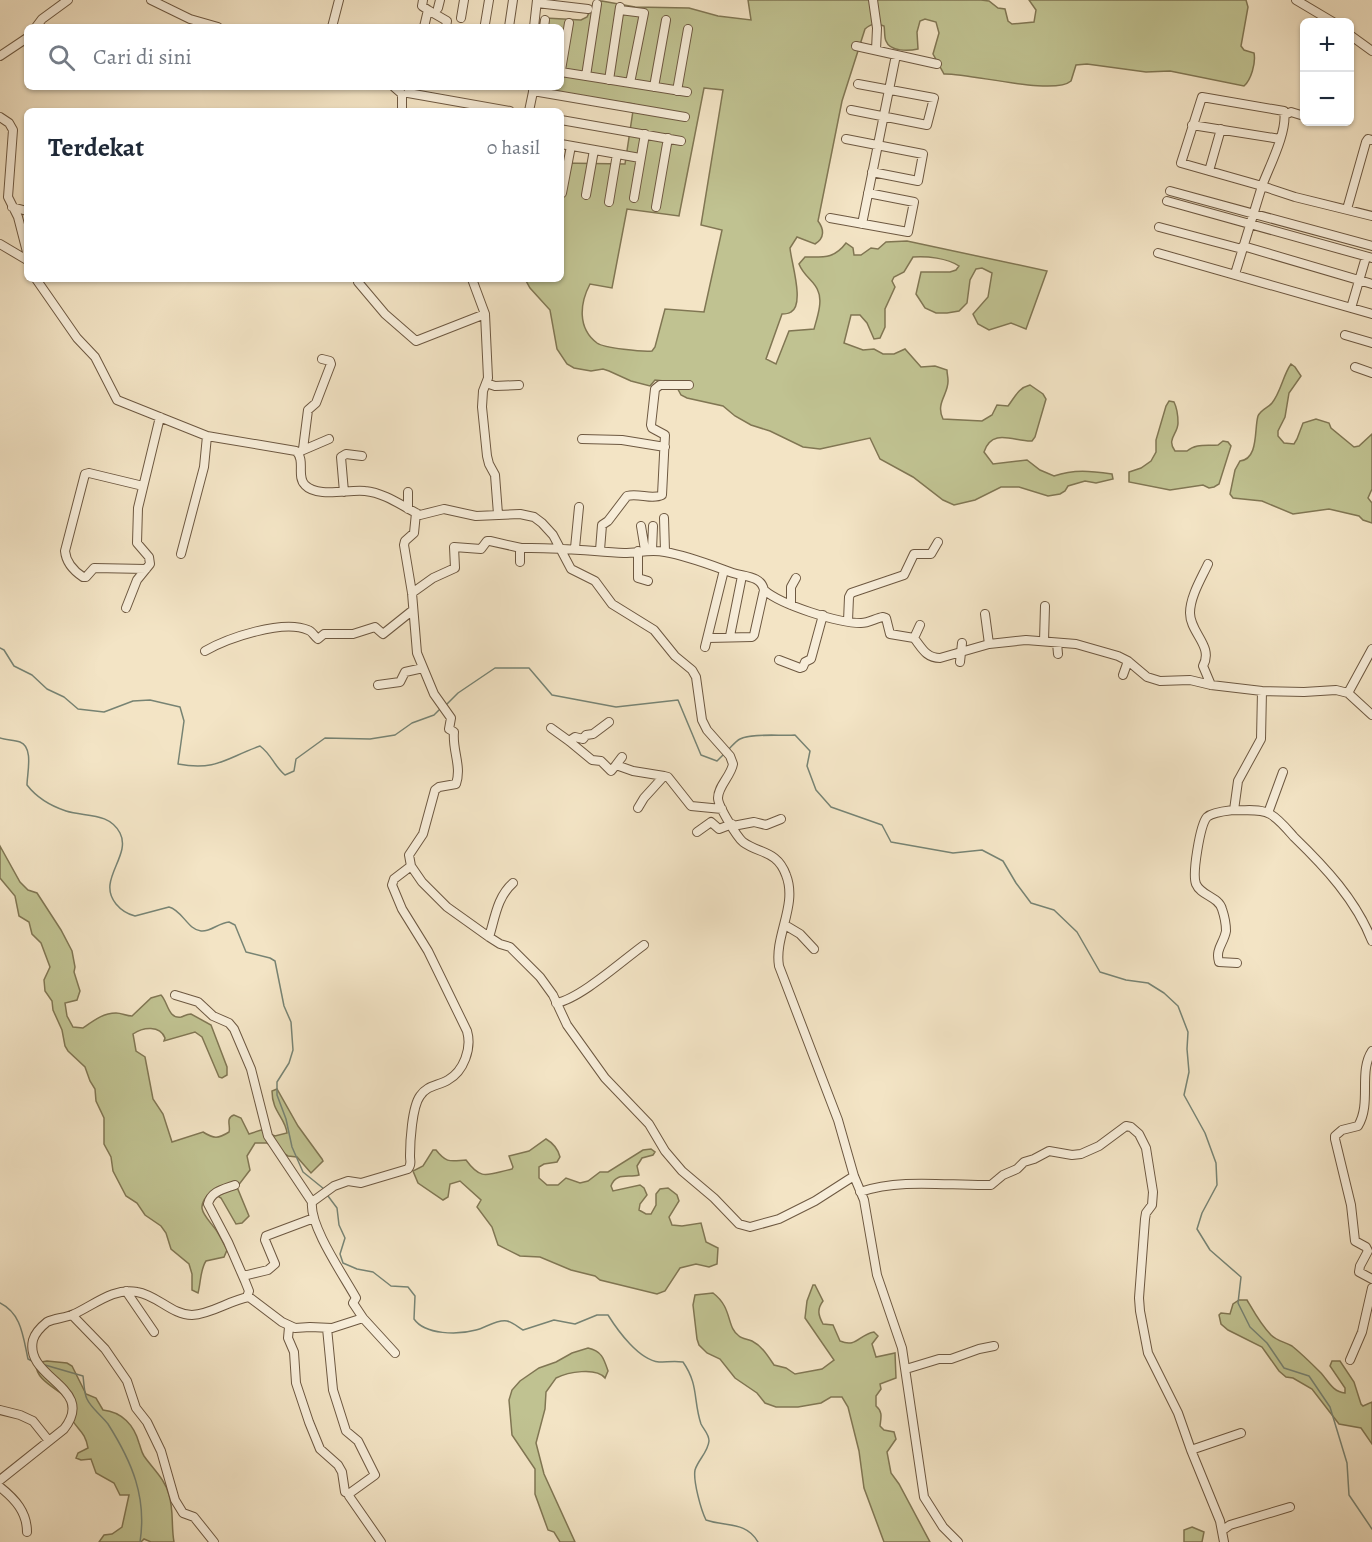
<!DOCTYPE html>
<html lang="id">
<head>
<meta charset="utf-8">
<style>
	:root { --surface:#fff; --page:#f6f6f7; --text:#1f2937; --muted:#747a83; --line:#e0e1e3 }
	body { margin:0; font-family:Alegreya,serif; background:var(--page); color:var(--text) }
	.controls { position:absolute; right:18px; top:18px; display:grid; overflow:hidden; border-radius:9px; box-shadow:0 2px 4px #0004 }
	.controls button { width:54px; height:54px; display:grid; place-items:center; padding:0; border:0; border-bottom:2px solid var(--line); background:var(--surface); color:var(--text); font:30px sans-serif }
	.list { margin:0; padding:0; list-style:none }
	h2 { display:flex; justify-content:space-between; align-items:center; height:78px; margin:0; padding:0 24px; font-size:26px }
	h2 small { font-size:20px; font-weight:400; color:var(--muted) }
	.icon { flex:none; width:33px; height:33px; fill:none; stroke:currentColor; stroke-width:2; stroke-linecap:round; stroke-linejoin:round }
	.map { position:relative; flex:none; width:1372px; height:1542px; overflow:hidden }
	.search { position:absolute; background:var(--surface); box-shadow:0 2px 4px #0004; left:24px; top:24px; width:540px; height:66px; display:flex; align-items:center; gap:15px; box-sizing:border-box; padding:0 21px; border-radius:9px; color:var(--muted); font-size:22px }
	.panel { position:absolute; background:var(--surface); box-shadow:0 2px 4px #0004; left:24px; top:108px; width:540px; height:174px; border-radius:9px }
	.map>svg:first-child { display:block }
	.green { fill:#c0c291; stroke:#807653; stroke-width:1.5; fill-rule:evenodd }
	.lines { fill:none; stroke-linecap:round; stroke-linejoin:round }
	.stream { stroke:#778373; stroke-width:1.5 }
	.minor-casing { stroke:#6d5841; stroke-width:10 }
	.minor { stroke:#f7edd9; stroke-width:8 }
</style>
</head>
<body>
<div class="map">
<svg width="1372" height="1542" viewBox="0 0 1372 1542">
	<rect width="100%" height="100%" fill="#f3e4c5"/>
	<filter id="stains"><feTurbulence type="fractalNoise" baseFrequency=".00333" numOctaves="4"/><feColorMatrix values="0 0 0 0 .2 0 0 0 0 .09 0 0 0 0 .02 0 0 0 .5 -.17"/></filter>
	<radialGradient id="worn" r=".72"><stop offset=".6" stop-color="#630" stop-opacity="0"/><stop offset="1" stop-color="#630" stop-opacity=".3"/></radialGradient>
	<!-- green -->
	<path class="green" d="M748,0h233l8,1 9,7 7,1 3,12 4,3 22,-2 2,-12 -7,-10h217l2,7 -7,39 3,4 10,3c2,10 -3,27 -10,33l-74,-15 -24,1 -59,-8 -11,1 -5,16c-17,15 -101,-8 -127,-7l-11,-20 6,-21 -3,-11 -11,-3 -5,2 -3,11 1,17c-9,2 -28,3 -32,-8 -2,-4 -1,-11 -2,-15 -8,-3 -12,-3 -19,3l-23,72 -24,120c6,8 7,17 -3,23l-18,-7 -7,11c1,14 15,56 1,64 -3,2 -6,2 -9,2l-16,45 10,5 13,-33 25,-2c3,-11 9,-28 4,-38 -3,-10 -14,-14 -19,-27l6,-7c19,0 29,2 41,-14l7,5 1,7h7l10,-7 7,1 8,-7 21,-1 140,30 -21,58 -15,-6 -22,7 -11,-6 -5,-10 15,-17 4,-24 -10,-5 -6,1 -6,11 -3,23 -8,8 -12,2h-11l-11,-5 -9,-14 5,-22h29l6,-2 3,-4c-12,-8 -32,-10 -46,-9l-9,15 -10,5 -2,4 3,6 -10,22v18l-5,11 -6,1 -7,-16 -7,-8h-9l-7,28 19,7 11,-1 9,5h11l11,-5 16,18 14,-1 12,4c0,4 1,7 1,10 1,14 -13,23 -5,39l39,2 10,-6 5,-10 11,1c7,-9 10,-18 22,-21l13,9 3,5 -11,38 -3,4c-17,1 -40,-14 -48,11l9,12 34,-4 13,10 14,6c20,-7 37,-5 58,-2l1,5 -17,4 -11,-2 -17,5 -3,5 -5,3 -12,2 -29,-9h-18l-26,13 -21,5 -11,-5 -30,-23 -33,-18 -10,-21 -50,11 -17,-2 -33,-16 -19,-6 -16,-9 -12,-10 -36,-8 -6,-3 -7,-13 -19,-2 -5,6 -19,-5 -22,-10 -6,-2 -12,2 -17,-3 -7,-4 -10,-15 -7,-39 -20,-22 -5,-9h36v-116l64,1 9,-60 -66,-9 -21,-8h14v-60h-17l2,-9 35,2 6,-3 7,-15 8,-1 33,6 54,1 29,8 33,4zM704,88l19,2 -22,135 21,5 -18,82 -39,-3 -10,38 -3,4c-9,1 -48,-3 -55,-8 -20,-15 -17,-40 -7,-59l22,4 15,-79 52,7z
		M1291,364l4,3 6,9 -12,17 -4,24 -7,14v5l6,7 10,1 3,-5 6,-16 13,-4 13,4 2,5 23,19 5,-1 13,-12v55l-4,9 4,5v20l-9,-3 -4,-4 -30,-7 -36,5 -31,-13 -29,-3 -3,-4 5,-24 5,-9c19,-2 14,-32 18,-45 3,-7 10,-8 14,-13 9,-11 11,-28 19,-39z
		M1169,401l5,1c3,6 4,14 4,21 0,11 -12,16 -3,28h12c9,-8 20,-5 31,-6l5,-4 5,1 3,4 -12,38 -5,3 -5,1 -6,-3 -33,5 -41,-8v-10l12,-4 10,-7 5,-9v-12l10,-34z
		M0,846l20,36 8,8 9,3 24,37 11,21 3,16 -1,5 6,19 -3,9 -12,3 2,13 6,11 10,1c10,-7 20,-15 33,-15 6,0 10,3 16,3l19,-18 10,-3c7,7 7,24 20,22 3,-1 6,-3 10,-3l20,11 16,42v8l-5,3 -3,-1 -17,-40 -7,-5 -31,9 1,-3c-5,-13 -22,-11 -32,-4l3,17 9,6 8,42 10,15 9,28 31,-10c11,7 15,7 26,0 2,-6 -4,-14 5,-17l7,3 8,16 12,-4 14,6 12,-3c-2,-16 -15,-21 -15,-42l5,-2 21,37 24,33 1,2 -12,12 -14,-16 -9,-1 -21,-13h-12l-8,13 3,14 -13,17 12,29 -7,7 -6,1 -15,-26 -10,-6c-20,17 -2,26 7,41 3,5 6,11 9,17l-3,7 -18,4c-6,9 -5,21 -8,32l-6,-3v-16l-3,-10 -18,-15 -5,-16 -5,-7 -16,-11 -8,-12 -11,-7 -13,-25 -2,-14 -7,-13v-26l-8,-17 -1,-12 -5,-8 -5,-14 -17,-16 -3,-5 -3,-16 -9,-20 -1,-9 -7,-10 -1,-11 6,-13 -9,-24 -9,-9 -3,-12 -10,-6 -4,-20 -15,-18z
		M546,1139c7,4 12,10 14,18l-3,5 -13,2 -5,3v11l8,7h11l8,-7 14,5 8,-2 12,-9h8l35,-22 8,-1 4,3 -2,3 -11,3 -5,8 2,9c-11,3 -23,-3 -28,11l2,5 27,-6 4,3 3,7 -7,9 -1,6 7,4h5l5,-9v-11l4,-5 8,-1 9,7 2,6 -10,16 3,8 10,1 19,-3 5,19 12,6 -1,16 -8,3 -13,-3 -16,4 -15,23 -8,3 -57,-14 -5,-4 -24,-6 -31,-13 -20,-1 -22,-11 -6,-18 -15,-20 4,-7 -21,-19 -10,3 -2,13 -5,3 -25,-17 -5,-12 10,-5 10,-16h3c11,14 15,11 30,10 16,22 22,14 46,9l1,-2 -4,-11 20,-5z
		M813,1285h2l8,16c-6,8 -5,14 0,23l10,1 7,16c17,7 18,-6 34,-9l4,4 -6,8 4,13 19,-4 1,25 -16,6 1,5 -5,7v10c7,6 5,11 4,20l4,4 10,2 2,7 -9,13 4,21 8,11 31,58h-46l-20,-54 -5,-37 -11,-44 -6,-10h-11l-10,6 -23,4h-22l-11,-4 -8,-10 -22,-15 -15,-19 -13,-6 -8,-8 -2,-6 -4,-34 2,-10 18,-2c20,15 13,34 26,43 3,3 9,3 13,5 10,5 16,15 22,24l12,3 9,6 27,-5 12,-9 -29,-42 2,-17z
		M1239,1300h8c7,12 14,25 24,35 6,6 14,7 21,11 10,8 19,17 28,26 8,8 12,20 25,21v-5l-15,-22 2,-5h8l14,21 7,22 2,2 9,-4v42l-11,-16 -22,-4 -27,-35 -19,-11 -7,-1 -7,-6 -17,-24 -34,-17 -7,-6 -2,-9 2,-2 9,1 3,-10z
		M588,1348c14,3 16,11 20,23l-3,7c-9,-11 -37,-6 -49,0l-10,14 -1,17 -9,34 8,31 31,68h-15l-6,-10 -6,-2 -13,-36v-25l-23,-34 -3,-35 3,-10 8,-9 19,-13 17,-6 16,-9z
		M47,1361l20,2 5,3 14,28 10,4 7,12c19,2 31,15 36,33 2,5 2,8 5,13 9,13 21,23 25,39 5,16 2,31 5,47h-23l-7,-3 -3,3h-42l5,-7 8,-1 10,-7 7,-32h-9l-6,-12 -18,-10 -5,-14 -10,1 -5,-2 2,-5 10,-5c-3,-17 -10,-17 -17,-30 -3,-6 -2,-13 -4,-20 -11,-10 -32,-18 -31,-35z
		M1192,1527l12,5 -2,10h-18v-12z"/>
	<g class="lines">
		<!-- stream -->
		<path class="stream" d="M0,648l4,2 10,16 18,9 15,14 17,8 14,12 26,3 29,-11 17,-1 30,7 4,14 -6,43c39,7 48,-6 82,-18 12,9 14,20 25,29l9,-4 2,-12 29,-21 45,1 25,-4 17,-12 22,-8 5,-5
			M446,705l12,-12 37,-25h34l23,27 64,12 62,-7 23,55 16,6 6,-6
			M0,738c6,2 14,2 20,4 14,5 7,32 7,43 10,13 24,21 39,26 19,6 43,1 54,22 12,23 -24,47 -4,71 5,6 11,10 19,12l34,-9c13,3 19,23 32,24 10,1 17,-8 28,-9l6,3 11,27 24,6 5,3 9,45 7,16 2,28 -4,13 -12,19v13l9,24 6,28 11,25 21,17
			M729,749c3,-3 7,-8 11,-10 12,-6 40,-3 55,-4l15,16 -3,15 9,24 15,17 51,18 9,17 62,11 29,-3 21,11 13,22 15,20 23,7 23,22 23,40 26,8 22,3 16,10 14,13 10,26 -1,17 2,23 -5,23 21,38 11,30 1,22 -15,28 -5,16 13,21 31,27 -3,26 12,24 17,16 17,25 25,8 21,31 17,56 2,32 23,34
			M328,1196l9,12 2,17 6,13 -5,16 3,9 14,6 16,3 18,14 17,1 7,9 -1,23c11,16 44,16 62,11 9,-2 21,-11 31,-9 5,1 11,6 16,9l31,-10 21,4 22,-9h11c10,16 31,45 51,47 8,0 16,-1 24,0 16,23 10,38 18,62 3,6 8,10 8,17 -1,11 -11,19 -14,29 -2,11 6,40 11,50 20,7 40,1 52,22
			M0,1303c22,11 23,34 28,56l6,3
			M45,1365l38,11c1,7 1,17 4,23 4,9 15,17 21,25 24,38 39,73 32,118"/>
		<defs>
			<path id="minor" d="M151,0l39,19 28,8
				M423,0l-1,6 6,4 -4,17
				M873,0l4,28 -1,22
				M1296,0l37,22
				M537,3l51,6
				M438,8l2,-8
				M428,10l19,11 -1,6
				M620,10l24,3 -14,70
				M461,18l3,-18
				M485,24l4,-24
				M36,27l6,-8 26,-19
				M332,27l7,-27
				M509,27l4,-27
				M534,27l3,-27
				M544,27l1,-7
				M1350,35l22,16
				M856,46l81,18
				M0,56l27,-18
				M561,70l8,-47
				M561,72l126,20
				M586,76l11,-72
				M609,80l11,-73
				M394,87l8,7v17
				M654,87l12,-67
				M533,91l152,26
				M677,91l11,-62
				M408,93l102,18
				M851,110l76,15 7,-27 -76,-14
				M529,111l5,-24
				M1285,115l6,-3 13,4
				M0,117l9,6 4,7 -5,67 10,20 9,35
				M561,120l120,21
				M1192,125l88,14
				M846,139l77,15 -5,27 -46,-9
				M561,144l79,14
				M1209,171l12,-42
				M1170,191l202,55
				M562,193l9,-47
				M586,195l8,-45
				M634,198l11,-64
				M1167,201l205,57
				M609,202l8,-48
				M12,207l15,4
				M656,207l12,-69
				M1347,209l19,-67 2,-3 4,1
				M830,218l78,14 6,-30 -46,-9
				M862,224l34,-169
				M1159,227l83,22
				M0,244l27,16
				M1243,246l129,38
				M1158,253l214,61
				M1235,274l27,-88 -81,-23 21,-66 82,14c4,20 -15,56 -22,75l33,11 77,19
				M36,279l41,59 18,19 22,43 90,36 89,15c10,10 0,25 9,34 12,13 44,4 60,6 20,2 37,15 55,24l24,-6 32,7 44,-2 14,3 8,6 11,12 18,34 24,12 17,23 42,26 21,26 17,14 4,7 6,43 5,10 23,26 3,8c-2,12 -15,22 -15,34 0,8 19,39 25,44 16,12 34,8 43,33 12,30 -12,61 -7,91l59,154 16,56 10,24 13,75 25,73 22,149 19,30 15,15
				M358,279v3l27,32 31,27 69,-27
				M472,279l13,35 3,64 -5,13 -1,16 5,49 2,8 6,11 3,39
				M1351,308l15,-51
				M1345,335l27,8
				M1355,367l17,6
				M486,383l9,3 24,-1
				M582,439l40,1 43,7
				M303,449l5,-39 8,-7 15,-39 -1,-3 -8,-2
				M301,451l28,-12
				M143,486l-54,-13 -4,1 -20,77c1,11 9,20 18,26h3l8,-9 52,1
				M344,492l-3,-35 5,-3 16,2
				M408,492v17
				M416,513l-2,20 -9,8 -1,4 8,48 5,60 17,41 17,24 -2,11 5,3c-2,18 8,34 2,52l-17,3 -4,3 -12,44 -14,21 2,11 11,16 25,25 42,30 11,7 10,3 30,30 13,18 14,30 38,53 44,46 16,27 17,20 32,27 25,26 11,3 29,-8 36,-18 39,-25
				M664,518l1,33
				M641,526l4,24
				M575,548l4,-41
				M600,550l2,-25 6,-4 19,-25c12,-3 25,4 35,-1l3,-60 -13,-7 -1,-3 4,-36 5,-4h29
				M652,550l1,-24
				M638,551v27l10,3
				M181,554l23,-87 3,-31
				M520,562v-12l2,-2c35,-1 68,3 102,5 14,0 26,-4 41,-1 23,4 43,12 65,20 13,5 31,3 34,18 17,15 74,33 97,33 8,0 15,-5 22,-6l3,1 4,16 24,4c8,10 12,20 26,20l49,-14 37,-4 50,4 42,12 10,5 19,16 13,4 30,-1 21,5 51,6 42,1 32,-2 12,3 24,22
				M1208,564c-7,15 -18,33 -18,49 0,20 24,33 13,53l8,19
				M412,593l21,-15 22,-10 -1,-21 27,2 6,-8h3l31,7
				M791,605v-18l5,-9
				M126,608l11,-28 13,-16 -1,-7 -12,-14 1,-35 22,-91
				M985,614l4,30
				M848,621l1,-24 2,-4 53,-18 10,-21h17l7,-12
				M730,636l12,-60
				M708,638l44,-1 2,-2 10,-45
				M914,638l6,-13
				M1044,641l1,-35
				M1057,643l1,11
				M705,647l19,-77
				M205,651c23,-13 78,-32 103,-21 4,1 6,6 10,9l6,-5h29l22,-7 8,7 30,-24
				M779,660l21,8 3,-1 2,-5 6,-3 12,-44
				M960,662l2,-19
				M1123,675l5,-14
				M378,685l22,-3 5,-10 18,-4
				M1348,693l24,-44
				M551,728l18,13 23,19 9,1 10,10 5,-6
				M569,741l6,-4 8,2 3,-4 7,-1 16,-12
				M622,757l-6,8 17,6 31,5 -20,22 -6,10
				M664,776l4,1 23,29 31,3
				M1234,810c11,1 26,-2 36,4 9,5 17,15 24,23 31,30 62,63 78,104
				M1268,813l15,-41
				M733,826l21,-4 12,3 15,-6
				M697,832l14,-10 8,7 13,-5
				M785,925l15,9 14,15
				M489,937c6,-19 8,-40 24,-54
				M1237,963l-18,-1c-4,-13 5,-19 7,-31 0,-6 -2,-16 -4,-22 -4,-13 -21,-13 -26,-25 -4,-10 4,-59 11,-67 6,-5 19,-6 27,-7l4,-29 23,-42 1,-48
				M175,995l23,7 15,14 16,7 5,6 17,40 17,67 44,66c-3,24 32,74 44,96l-3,5 10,15 32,35
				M556,1003c24,-4 67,-43 88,-58
				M1372,1051c-14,21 0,52 -14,75l-16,4 -7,6v3l16,66 4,36 11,6 2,4 -8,15 -1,6 13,7
				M235,1185c-11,4 -24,6 -27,19l20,38 17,39 4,10 -2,6
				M860,1192c42,-14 88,-6 131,-7l12,-10 14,-6 7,-7 10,-3 15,-8 23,4 9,-1 18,-8 27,-20 5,1 8,7 7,14 7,44 -1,13 -6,8 -1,6 -6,79 1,13 8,42 30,60 13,37
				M312,1202l22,-16 14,-5 13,2 47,-14c4,-5 2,-7 2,-13 0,-14 2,-49 10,-60 7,-11 18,-10 28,-16 16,-9 24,-32 19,-49l-39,-80 -26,-42 -10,-24 2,-6 17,-13
				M243,1276l25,-6 7,-6 -10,-24 1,-4 48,-18
				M126,1291l28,41
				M72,1315l33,34 22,32 9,27 11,14 14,29 14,49 8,13 11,4 20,25
				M289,1327l-1,11 6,14 2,31 13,39 11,27 18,16 4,7 3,20 4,2
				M327,1328l6,62 13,41 12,10 17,34 -25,18 -1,3 32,46
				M1350,1360l12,-28 10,-44
				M906,1369l33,-10h12l28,-10 15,-3
				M0,1410l20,5 13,6 16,20
				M0,1480l64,-51c33,-42 -40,-50 -31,-89 2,-7 9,-14 14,-18 8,-4 19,-4 27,-8 20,-9 40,-27 63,-22 20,3 35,23 55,23 20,-1 38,-15 57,-18l33,25 13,6 15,-1 22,1 31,-10
				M0,1487c15,12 27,25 27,45
				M1223,1530l7,-5 60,-18
				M1224,1542l-4,-21 -29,-71 50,-17"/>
		</defs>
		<!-- minor casing -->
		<use href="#minor" class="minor-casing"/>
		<!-- minor -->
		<use href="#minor" class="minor"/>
	</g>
	<rect width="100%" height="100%" filter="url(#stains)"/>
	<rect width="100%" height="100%" fill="url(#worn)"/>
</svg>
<div class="controls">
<button>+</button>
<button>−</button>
</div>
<div class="search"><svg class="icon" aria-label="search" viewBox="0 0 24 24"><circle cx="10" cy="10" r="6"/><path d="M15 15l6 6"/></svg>Cari di sini</div>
<section class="panel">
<h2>Terdekat<small>0 hasil</small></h2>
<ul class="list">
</ul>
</section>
</div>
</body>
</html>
